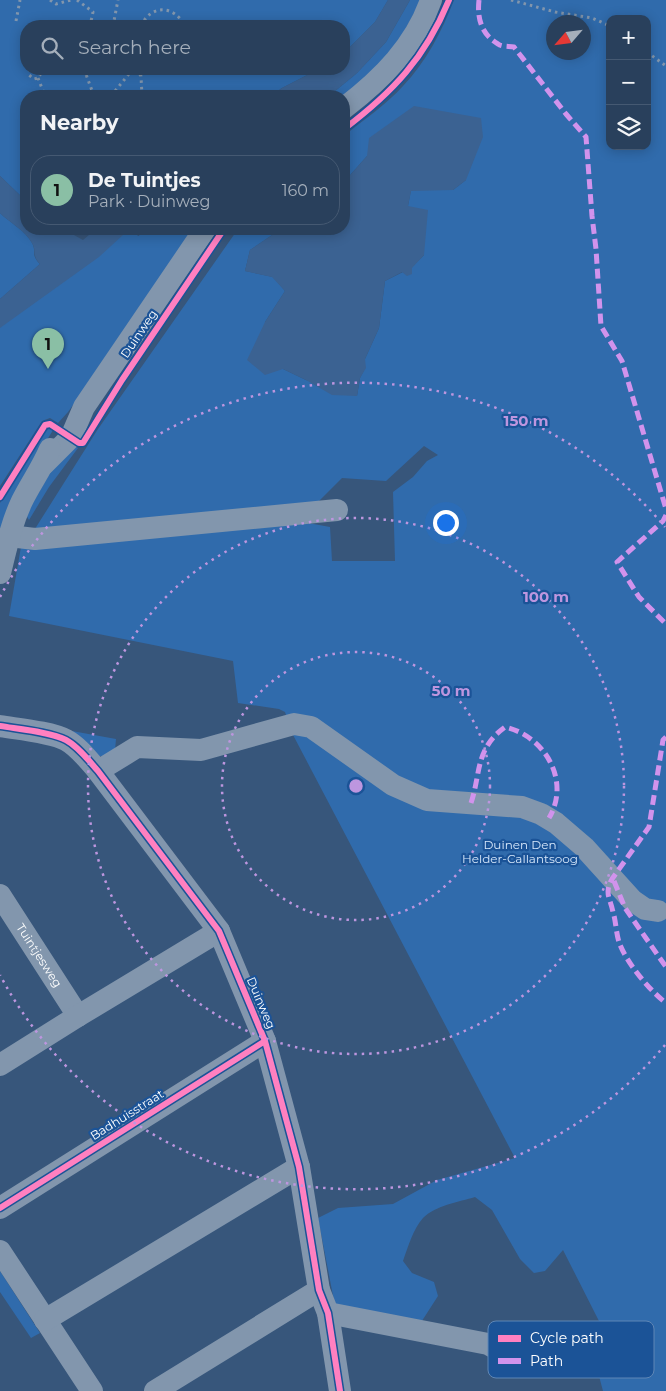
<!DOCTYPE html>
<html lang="en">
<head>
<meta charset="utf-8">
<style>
	:root { --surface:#29405c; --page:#354b65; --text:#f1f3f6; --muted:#a5afbb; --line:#455972; --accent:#8abfa5 }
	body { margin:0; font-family:Montserrat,sans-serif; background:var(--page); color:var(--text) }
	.controls { position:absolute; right:15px; top:15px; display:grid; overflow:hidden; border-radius:10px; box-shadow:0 2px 12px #0003 }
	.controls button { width:45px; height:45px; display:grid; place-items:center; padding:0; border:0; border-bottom:1px solid var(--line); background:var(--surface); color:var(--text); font:25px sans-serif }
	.compass { position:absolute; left:546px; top:15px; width:45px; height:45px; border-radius:50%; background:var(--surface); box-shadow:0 2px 12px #0003; rotate:242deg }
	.you { position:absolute; left:445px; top:522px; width:18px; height:18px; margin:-12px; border:4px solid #fff; border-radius:50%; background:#1a73e8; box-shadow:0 0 0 8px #1a73e833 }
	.badge { display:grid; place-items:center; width:32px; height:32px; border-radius:50%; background:var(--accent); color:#111; font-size:16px; font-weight:700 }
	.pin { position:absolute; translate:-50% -41px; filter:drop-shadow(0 1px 2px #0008) }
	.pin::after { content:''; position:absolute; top:26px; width:18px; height:15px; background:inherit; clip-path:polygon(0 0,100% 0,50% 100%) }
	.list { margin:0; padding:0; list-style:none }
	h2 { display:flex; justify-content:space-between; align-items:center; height:65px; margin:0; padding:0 20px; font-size:21px }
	h2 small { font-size:16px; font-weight:400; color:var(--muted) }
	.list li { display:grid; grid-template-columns:32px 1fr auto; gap:15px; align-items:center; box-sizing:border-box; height:70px; margin:0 10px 10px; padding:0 10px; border:1px solid var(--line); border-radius:20px }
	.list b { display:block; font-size:19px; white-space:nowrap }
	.list p { margin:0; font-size:16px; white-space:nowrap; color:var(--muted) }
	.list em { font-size:16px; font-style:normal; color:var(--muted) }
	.icon { flex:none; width:28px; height:28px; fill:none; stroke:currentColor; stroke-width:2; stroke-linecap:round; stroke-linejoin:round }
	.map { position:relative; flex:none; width:666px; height:1391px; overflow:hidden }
	.search { position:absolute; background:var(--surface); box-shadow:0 2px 12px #0003; left:20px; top:20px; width:330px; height:55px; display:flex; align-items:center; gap:12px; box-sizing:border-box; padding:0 18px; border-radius:20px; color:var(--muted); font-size:19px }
	.panel { position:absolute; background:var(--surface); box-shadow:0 2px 12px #0003; left:20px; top:90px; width:330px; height:145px; border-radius:20px }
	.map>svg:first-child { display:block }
	.green { fill:#306bac; fill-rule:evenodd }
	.water { fill:#3b6292 }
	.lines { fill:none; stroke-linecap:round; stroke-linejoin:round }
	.path { stroke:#8296ad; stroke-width:3; stroke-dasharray:2.5 4; stroke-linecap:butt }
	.minor { stroke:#8296ad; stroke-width:22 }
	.quiet { stroke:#d193ec; stroke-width:5; stroke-dasharray:10 5; stroke-linecap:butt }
	.cycleway-casing { stroke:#1b5397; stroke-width:9 }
	.cycleway { stroke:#ff80c0; stroke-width:6 }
	.ring { fill:none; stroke:#bd96df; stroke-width:2.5; stroke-dasharray:2.5 5 }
	.labels { text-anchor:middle; stroke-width:4.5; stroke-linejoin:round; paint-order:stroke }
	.street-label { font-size:12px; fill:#fff; stroke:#1b5397 }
	.park-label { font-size:12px; fill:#d7e8fb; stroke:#1b5397 }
	.key { fill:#1b5397; stroke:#5f87b6; stroke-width:1 }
	.key-label { font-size:14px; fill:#fff }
	.centre { fill:#bd96df; stroke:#1b5397; stroke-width:2.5 }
	.ring-label { font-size:15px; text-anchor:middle; font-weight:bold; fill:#bd96df; stroke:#1b5397; stroke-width:4.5; stroke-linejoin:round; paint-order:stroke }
</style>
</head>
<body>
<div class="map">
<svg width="666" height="1391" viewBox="0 0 666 1391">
	<rect width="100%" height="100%" fill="#37567b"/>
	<!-- green -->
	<path class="green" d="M0,0h388l-13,22 -31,31v-27h-318v43h293l-37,19 -11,8h-245v105l-26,-25z
		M410,0h11l-24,45 -21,24 -32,27h-15l28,-23 29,-31z
		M454,0h212v1391h-63l-4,-15 -8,-15 -13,7 -11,2 -42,-6 -5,-26 20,-4 28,4 32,-15 -37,-73 -18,21 -11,2 -14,-14 -28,-49 -17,-13c-16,5 -39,8 -52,21 -10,11 -15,29 -20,43l9,12 22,9 4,14 -20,31 -83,-21 -17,-88 20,-10 55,-4 44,-24 78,-22 -223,-425 -7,-21 -6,-3 -41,-6 -5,-42 -224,-45 13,-75 286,-18 22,4 2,34h63l-2,-69 20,-15 14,-16 11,-6 -14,-9 -38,35 -44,-3 -26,26 -283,28 65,-103 140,-200h43l-31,21 -5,21 28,6 12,14 -20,31 18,47 23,11 51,16 3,-18 5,-10v-9l14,-31 6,-47 26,-13 13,-13 -16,-49 3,-16h42l13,-10 -99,-24 -23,26v-46c19,-16 42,-31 59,-50 23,-24 39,-55 51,-86zM610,19h37v127h-37zM554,22h30v30h-30z
		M0,213c9,9 26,18 32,30 5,9 -2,11 8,21l-40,35z
		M122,229h11l5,7 13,-7h42l-23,40 -102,143 -10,11 -8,-5 -8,3 -42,65v-166l123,-86z
		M49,429l4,1 -34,57 -19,50v-34l46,-73z
		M72,443l6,5 -29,39 -20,33 -3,-5 25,-44z
		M72,731l44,8 -1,11 -10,6h-8z
		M0,1271l40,62 -9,5 -31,-46z"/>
	<!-- water -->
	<path class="water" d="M388,0h22l-24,42 -29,31 -28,23h-58l11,-8 37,-19h25v-16l31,-31z
		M414,106l67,12 2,19 -17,43 -13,10 -42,1 -3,15 20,4 -4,45 -12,13v6l-5,2 -5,-4 -17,9 -6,47 -14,31 1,9 -6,10 -3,18 -25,-1 -26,-15 -23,-11 -18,6 -18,-15 18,-38 20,-31 -13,-14 -27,-6 5,-21 31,-21h63v-47l23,-26 2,-18z
		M0,176l26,25v28h37l20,11 13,-11h26l1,6 -24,22 -99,71v-29l40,-35c-9,-10 -3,-13 -8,-21 -6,-12 -23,-21 -32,-30z"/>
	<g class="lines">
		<!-- path -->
		<path class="path" d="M50,0l6,4 15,-4
			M77,0l16,12 -3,14
			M511,0l44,12 37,6 18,8
			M16,21l4,-21
			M113,26l5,-26
			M141,26c10,-22 33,-21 44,0
			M647,52l19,14
			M30,69l-1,6 5,4 4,-1 2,-3 -1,-6
			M84,69l10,27
			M136,69l5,7 1,20
			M38,78l7,18
			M111,96l22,-27"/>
		<!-- minor -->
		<g class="minor">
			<path d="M344,108c38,-29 71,-62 87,-108"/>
			<path d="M44,464l27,-27 13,-30 121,-178"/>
			<path d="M9,536l26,3 302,-29"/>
			<path d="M0,573c6,-24 11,-49 22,-72 9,-18 20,-33 28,-52"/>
			<path d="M0,726c18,3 51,6 66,14 13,7 23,21 32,31l121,160 46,110 34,126 20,123 9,23 12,78"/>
			<path d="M98,771l39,-24 64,3 93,-26 17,3 82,58 34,15 95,7 19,7 15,9 28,24 48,53 13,9 13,2"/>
			<path id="s1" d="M0,895l78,121"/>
			<path d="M0,1065l78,-49 141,-85"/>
			<path d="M0,1208l265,-167"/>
			<path d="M0,1251l92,140"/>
			<path d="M328,1313l160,31 11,6"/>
			<path d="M45,1320l254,-153"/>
			<path d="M155,1391l164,-101"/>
		</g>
		<!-- quiet -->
		<path class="quiet" d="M479,0c-2,18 2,34 19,44 4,3 11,2 16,3l52,67 20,23 6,79 4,33 5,77 21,35 44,148
			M666,515l-3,6 -46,41 22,35 27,27
			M666,737l-3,3 -14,87 -37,52c-8,15 -2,18 1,33 3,9 3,21 6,30 7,20 30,48 47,61
			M471,803c10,-30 4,-54 34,-76 40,9 66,54 44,91
			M614,881l11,27 41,59"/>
		<defs>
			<path id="cycleway" d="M344,129c49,-37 81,-71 105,-129
				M0,497l45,-72 5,-1 29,19h4l39,-63 102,-151
				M0,726c18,3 51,6 66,14 13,7 23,21 32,31l121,160 46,110 34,126 20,123 9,23 12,78
				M0,1208l265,-167"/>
		</defs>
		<!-- cycleway casing -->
		<use href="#cycleway" class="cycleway-casing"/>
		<!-- cycleway -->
		<use href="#cycleway" class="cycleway"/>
	</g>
	<!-- distance rings -->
	<g class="ring">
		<circle cx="356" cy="786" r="134"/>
		<circle cx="356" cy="786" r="268"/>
		<path d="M665 1045A403 403 0 0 1 0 975M0 597A403 403 0 0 1 665 527"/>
	</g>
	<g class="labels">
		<!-- street labels -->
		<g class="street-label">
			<text transform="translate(139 334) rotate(-56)" y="4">Duinweg</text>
			<text dy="4" stroke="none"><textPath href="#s1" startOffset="72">Tuintjesweg</textPath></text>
			<text transform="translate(261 1003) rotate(67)" y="4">Duinweg</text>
			<text transform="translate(127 1115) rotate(-32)" y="4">Badhuisstraat</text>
		</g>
		<!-- park labels -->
		<g class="park-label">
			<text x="520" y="849">Duinen Den<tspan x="520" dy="14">Helder-Callantsoog</tspan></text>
		</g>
	</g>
	<!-- legend -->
	<rect x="488" y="1321" width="166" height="57" rx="8" class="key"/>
	<rect x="498" y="1335" width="23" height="7" fill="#ff80c0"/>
	<rect x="498" y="1358" width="23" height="6" fill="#d193ec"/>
	<g class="key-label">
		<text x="530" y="1343">Cycle path</text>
		<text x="530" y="1366">Path</text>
	</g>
	<circle cx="356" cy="786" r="8" class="centre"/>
	<g class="ring-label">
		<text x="526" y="426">150 m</text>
		<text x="546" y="602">100 m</text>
		<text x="451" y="696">50 m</text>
	</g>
</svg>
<div class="controls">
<button>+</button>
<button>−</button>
<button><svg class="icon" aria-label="layers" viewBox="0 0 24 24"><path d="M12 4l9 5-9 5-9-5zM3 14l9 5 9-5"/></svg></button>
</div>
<svg class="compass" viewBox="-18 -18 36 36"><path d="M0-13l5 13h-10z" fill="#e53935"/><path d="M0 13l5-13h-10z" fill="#a5afbb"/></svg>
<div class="you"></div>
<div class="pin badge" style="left:48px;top:369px">1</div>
<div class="search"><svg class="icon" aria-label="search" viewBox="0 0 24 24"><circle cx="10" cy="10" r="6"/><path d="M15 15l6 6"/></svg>Search here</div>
<section class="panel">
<h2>Nearby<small></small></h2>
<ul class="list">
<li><span class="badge">1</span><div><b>De Tuintjes</b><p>Park · Duinweg</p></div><em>160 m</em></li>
</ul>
</section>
</div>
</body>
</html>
